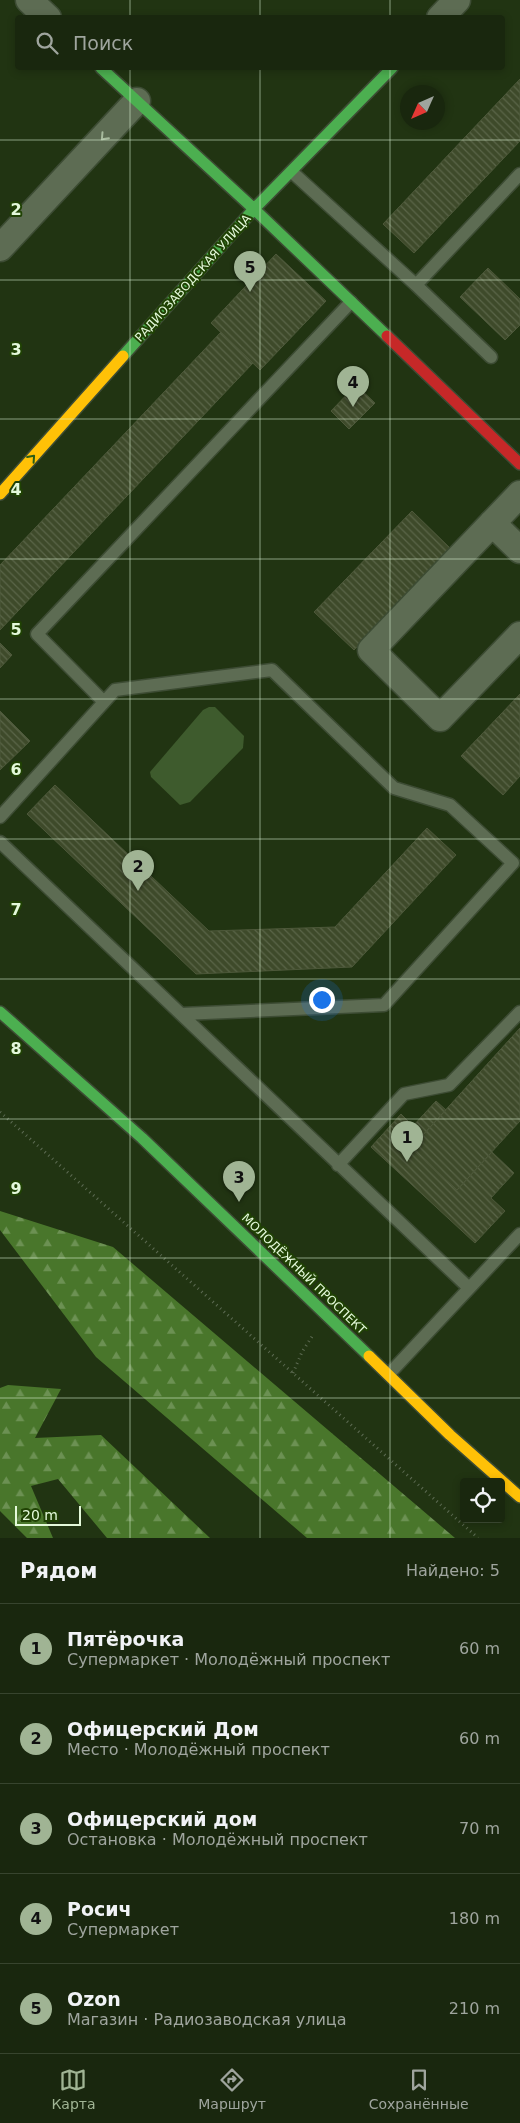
<!DOCTYPE html>
<html lang="ru">
<head>
<meta charset="utf-8">
<style>
	:root { --surface:#19270e; --page:#222f17; --text:#f1f3f6; --muted:#9fa59e; --line:#37442e; --accent:#a0b494 }
	body { margin:0; font-family:"DejaVu Sans",sans-serif; background:var(--page); color:var(--text) }
	.controls { position:absolute; right:15px; bottom:15px; display:grid; overflow:hidden; border-radius:5px; box-shadow:0 2px 8px #0003 }
	.controls button { width:45px; height:45px; display:grid; place-items:center; padding:0; border:0; border-bottom:1px solid var(--line); background:var(--surface); color:var(--text); font:25px sans-serif }
	.compass { position:absolute; left:400px; top:85px; width:45px; height:45px; border-radius:50%; background:var(--surface); box-shadow:0 2px 8px #0003; rotate:225deg }
	.scale { position:absolute; left:15px; bottom:12px; width:66px; box-sizing:border-box; padding-left:5px; border:2px solid #e4f9da; border-top:0; font-size:14px; line-height:18px; white-space:nowrap; color:#e4f9da; -webkit-text-stroke:4px #204204; paint-order:stroke }
	.you { position:absolute; left:321px; top:999px; width:18px; height:18px; margin:-12px; border:4px solid #fff; border-radius:50%; background:#1a73e8; box-shadow:0 0 0 8px #1a73e833 }
	.badge { display:grid; place-items:center; width:32px; height:32px; border-radius:50%; background:var(--accent); color:#111; font-size:16px; font-weight:700 }
	.pin { position:absolute; translate:-50% -41px; filter:drop-shadow(0 1px 2px #0008) }
	.pin::after { content:''; position:absolute; top:26px; width:18px; height:15px; background:inherit; clip-path:polygon(0 0,100% 0,50% 100%) }
	.list { margin:0; padding:0; list-style:none }
	h2 { display:flex; justify-content:space-between; align-items:center; height:65px; margin:0; padding:0 20px; font-size:21px }
	h2 small { font-size:16px; font-weight:400; color:var(--muted) }
	.list li { display:grid; grid-template-columns:32px 1fr auto; gap:15px; align-items:center; box-sizing:border-box; height:90px; padding:0 20px; border-top:1px solid var(--line) }
	.list b { display:block; font-size:19px; white-space:nowrap }
	.list p { margin:0; font-size:16px; white-space:nowrap; color:var(--muted) }
	.list em { font-size:16px; font-style:normal; color:var(--muted) }
	.icon { flex:none; width:28px; height:28px; fill:none; stroke:currentColor; stroke-width:2; stroke-linecap:round; stroke-linejoin:round }
	.map { position:relative; flex:none; width:520px; height:1538px; overflow:hidden }
	.search { position:absolute; background:var(--surface); box-shadow:0 2px 8px #0003; left:15px; right:15px; top:15px; height:55px; display:flex; align-items:center; gap:12px; box-sizing:border-box; padding:0 18px; border-radius:5px; color:var(--muted); font-size:19px }
	.sheet { height:515px; background:var(--surface) }
	nav { display:flex; justify-content:space-around; align-items:center; box-sizing:border-box; height:70px; border-top:1px solid var(--line); background:var(--surface); font-size:14px; color:var(--muted) }
	nav a { display:grid; justify-items:center; gap:2px }
	nav .on { color:var(--accent) }
	.map>svg:first-child { display:block }
	.forest { fill:url(#forest-firs) }
	.pitch { fill:#3e5b2d }
	.building { fill:url(#building-back-hatch); stroke:#4d583a }
	.lines { fill:none; stroke-linecap:round; stroke-linejoin:round }
	.lane-casing { stroke:#3d4c34; stroke-width:15 }
	.street-casing { stroke:#3d4c34; stroke-width:29 }
	.fast-casing { stroke:#3d4c34; stroke-width:14 }
	.slow-casing { stroke:#3d4c34; stroke-width:14 }
	.jam-casing { stroke:#3d4c34; stroke-width:14 }
	.path { stroke:#5d6b53; stroke-width:3; stroke-dasharray:1 4; stroke-linecap:butt }
	.lane { stroke:#5d6c53; stroke-width:12 }
	.street { stroke:#5d6c53; stroke-width:26 }
	.fast { stroke:#4caf50; stroke-width:11 }
	.slow { stroke:#ffc107; stroke-width:11 }
	.jam { stroke:#c62828; stroke-width:11 }
	.oneway { stroke:#a7ba9d }
	.oneway2 { stroke:#2b5d17 }
	.grid { fill:none; stroke:#e4f9da; stroke-width:1; stroke-opacity:0.55 }
	.labels { text-anchor:middle; stroke-width:4; stroke-linejoin:round; paint-order:stroke }
	.street-label { font-size:12px; fill:#e4f9da; stroke:#204204 }
	.grid-label { font-size:16px; text-anchor:middle; font-weight:bold; fill:#e4f9da; stroke:#204204; stroke-width:4; stroke-linejoin:round; paint-order:stroke }
</style>
</head>
<body>
<div class="map">
<svg width="520" height="1538" viewBox="0 0 520 1538">
	<defs>
		<pattern id="forest-firs" width="22" height="20" patternUnits="userSpaceOnUse" patternTransform="scale(1.25)"><rect width="22" height="20" fill="#49762b"/><path d="M5 1l3.5 6h-7zM16 11l3.5 6h-7z" fill="#6c9153"/></pattern>
		<pattern id="building-back-hatch" width="6" height="6" patternUnits="userSpaceOnUse" patternTransform="scale(1.25)"><rect width="6" height="6" fill="#3e4a2a"/><path d="M-1 5l2 2M0 0l6 6M5-1l2 2" fill="none" stroke="#5a6548"/></pattern>
	</defs>
	<rect width="100%" height="100%" fill="#213412"/>
	<!-- forest -->
	<path class="forest" d="M0,1211l113,36 342,291h-148l-211,-181 -96,-127z
		M8,1385l53,4 -26,49 66,-3 109,103h-103l-49,-59 -27,7 22,52h-26l-27,-27v-123z"/>
	<!-- pitch -->
	<path class="pitch" d="M209,707h6l29,29 -1,12 -53,54 -10,3 -29,-28 -1,-5 53,-62z"/>
	<!-- building -->
	<path class="building" d="M520,79v62l-106,112 -31,-29z
		M276,254l50,47 -66,69 -49,-47z
		M488,268l32,31v26l-15,15 -45,-43z
		M221,332l32,31 -253,267v-65z
		M356,385l19,18 -26,26 -18,-18z
		M412,511l39,38 -97,101 -40,-38z
		M0,643l12,12 -12,13z
		M520,694v82l-17,19 -42,-39z
		M0,711l30,30 -30,29z
		M55,785l154,146 126,-4 92,-99 29,27 -104,112 -156,7 -169,-160z
		M520,1028v93l-63,69 -46,-42z
		M436,1101l10,9 -35,38 46,42 35,-38 22,21 -23,25 14,13 -30,32 -104,-96 30,-33 12,12z"/>
	<g class="lines">
		<defs>
			<path id="lane" d="M292,172l124,113 104,-111
				M416,285l75,72
				M104,702l-67,-68 314,-332
				M0,817l115,-127 157,-20 122,118 56,17 63,58 -129,142 -202,9
				M0,842l469,446
				M338,1165l66,-71 45,-9 71,-73
				M389,1374l131,-140"/>
			<path id="street" d="M29,0l19,18
				M440,18l17,-18
				M0,248l137,-147
				M520,494l-149,156 69,68 80,-83
				M492,523l28,27"/>
			<path id="fast" d="M101,68l153,141 133,127
				M123,356l131,-147 138,-141
				M0,1012l142,126 227,218"/>
			<path id="slow" d="M0,494l123,-138
				M369,1356l81,79 70,62"/>
			<path id="jam" d="M387,336l133,128"/>
		</defs>
		<!-- lane casing -->
		<use href="#lane" class="lane-casing"/>
		<!-- street casing -->
		<use href="#street" class="street-casing"/>
		<!-- fast casing -->
		<use href="#fast" class="fast-casing"/>
		<!-- slow casing -->
		<use href="#slow" class="slow-casing"/>
		<!-- jam casing -->
		<use href="#jam" class="jam-casing"/>
		<!-- path -->
		<path class="path" d="M0,1112l478,426
			M293,1373l9,-21 11,-17"/>
		<!-- lane -->
		<use href="#lane" class="lane"/>
		<!-- street -->
		<use href="#street" class="street"/>
		<!-- fast -->
		<use href="#fast" class="fast"/>
		<!-- slow -->
		<use href="#slow" class="slow"/>
		<!-- jam -->
		<use href="#jam" class="jam"/>
	</g>
	<!-- one-way arrows -->
	<defs><path id="oneway-chevron" d="M-2-3.5L2.5 0L-2 3.5" fill="none" stroke-width="1.6" stroke-linecap="round" stroke-linejoin="round" transform="scale(1.25)"/></defs>
	<use class="oneway" href="#oneway-chevron" transform="translate(104 137) rotate(133)"/>
	<use class="oneway2" href="#oneway-chevron" transform="translate(32 458) rotate(-48)"/>
	<!-- grid -->
	<path class="grid" d="M130,0v18M260,0v18M390,0v18M130,68v1470M260,68v1470M390,68v1470M0,140h520M0,280h520M0,419h520M0,559h520M0,699h520M0,839h520M0,979h520M0,1119h520M0,1258h520M0,1398h520"/>
	<g class="labels">
		<!-- street labels -->
		<g class="street-label">
			<text transform="translate(193 278) rotate(-48)" y="4">РАДИОЗАВОДСКАЯ УЛИЦА</text>
			<text transform="translate(304 1274) rotate(44)" y="4">МОЛОДЁЖНЫЙ ПРОСПЕКТ</text>
		</g>
	</g>
	<g class="grid-label">
		<text x="16" y="215">2</text>
		<text x="16" y="355">3</text>
		<text x="16" y="495">4</text>
		<text x="16" y="635">5</text>
		<text x="16" y="775">6</text>
		<text x="16" y="915">7</text>
		<text x="16" y="1054">8</text>
		<text x="16" y="1194">9</text>
	</g>
</svg>
<div class="controls">
<button><svg class="icon" aria-label="locate" viewBox="0 0 24 24"><circle cx="12" cy="12" r="6"/><path d="M12 2v4M12 18v4M2 12h4M18 12h4"/></svg></button>
</div>
<svg class="compass" viewBox="-18 -18 36 36"><path d="M0-13l5 13h-10z" fill="#e53935"/><path d="M0 13l5-13h-10z" fill="#9fa59e"/></svg>
<div class="scale">20 m</div>
<div class="you"></div>
<div class="pin badge" style="left:407px;top:1162px">1</div>
<div class="pin badge" style="left:138px;top:891px">2</div>
<div class="pin badge" style="left:239px;top:1202px">3</div>
<div class="pin badge" style="left:353px;top:407px">4</div>
<div class="pin badge" style="left:250px;top:292px">5</div>
<div class="search"><svg class="icon" aria-label="search" viewBox="0 0 24 24"><circle cx="10" cy="10" r="6"/><path d="M15 15l6 6"/></svg>Поиск</div>
</div>
<section class="sheet">
<h2>Рядом<small>Найдено: 5</small></h2>
<ul class="list">
<li><span class="badge">1</span><div><b>Пятёрочка</b><p>Супермаркет · Молодёжный проспект</p></div><em>60 m</em></li>
<li><span class="badge">2</span><div><b>Офицерский Дом</b><p>Место · Молодёжный проспект</p></div><em>60 m</em></li>
<li><span class="badge">3</span><div><b>Офицерский дом</b><p>Остановка · Молодёжный проспект</p></div><em>70 m</em></li>
<li><span class="badge">4</span><div><b>Росич</b><p>Супермаркет</p></div><em>180 m</em></li>
<li><span class="badge">5</span><div><b>Ozon</b><p>Магазин · Радиозаводская улица</p></div><em>210 m</em></li>
</ul>
</section>
<nav>
<a class="on"><svg class="icon" aria-label="map" viewBox="0 0 24 24"><path d="M3 6l6-2 6 2 6-2v14l-6 2-6-2-6 2zM9 4v14M15 6v14"/></svg>Карта</a>
<a><svg class="icon" aria-label="directions" viewBox="0 0 24 24"><path d="M12 3l9 9-9 9-9-9zM9 14v-3h6M13 9l2 2-2 2"/></svg>Маршрут</a>
<a><svg class="icon" aria-label="saved" viewBox="0 0 24 24"><path d="M7 4h10v16l-5-4-5 4z"/></svg>Сохранённые</a>
</nav>
</body>
</html>
